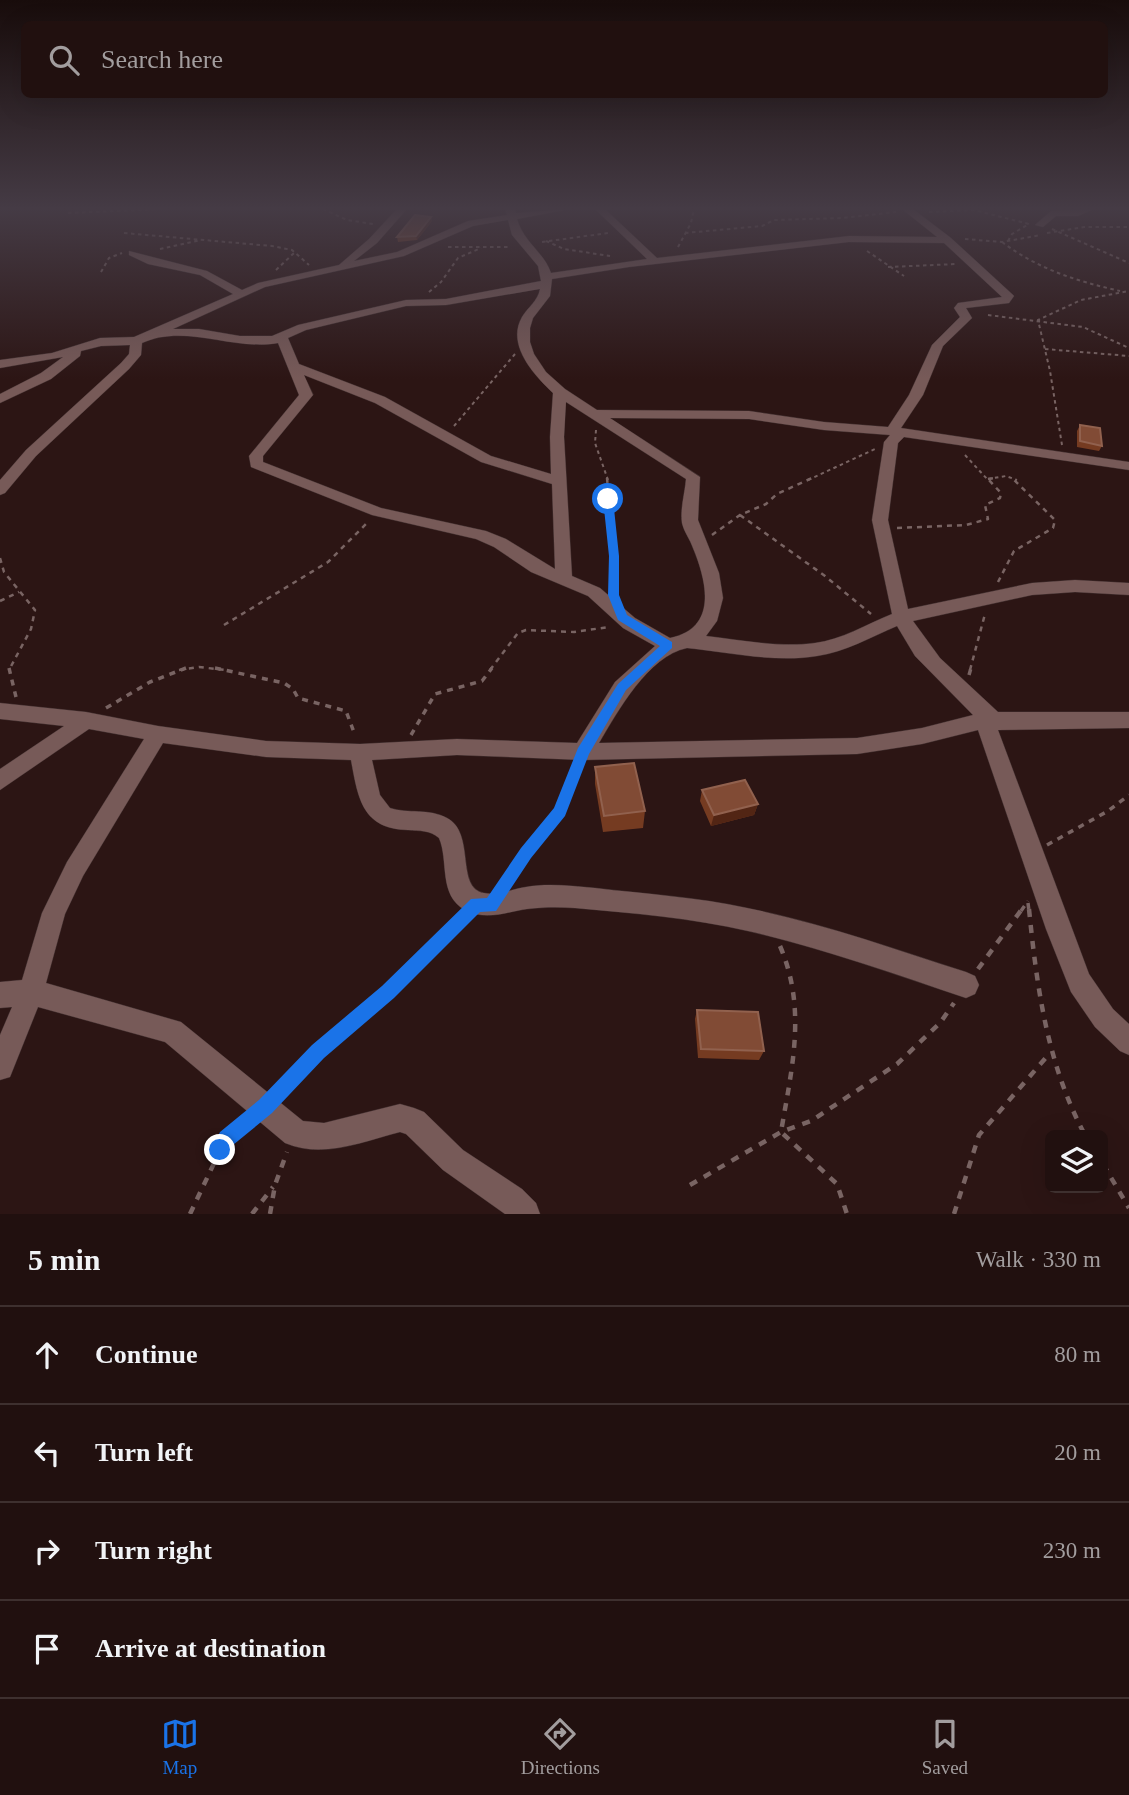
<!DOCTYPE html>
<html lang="en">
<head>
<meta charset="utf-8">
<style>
	:root { --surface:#21100f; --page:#291918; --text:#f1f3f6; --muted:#a29d9e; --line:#3e302f; --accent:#1a73e8 }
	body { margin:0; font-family:Georgia,serif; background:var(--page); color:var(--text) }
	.controls { position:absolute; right:21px; bottom:21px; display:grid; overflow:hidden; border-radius:10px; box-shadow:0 7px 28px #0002 }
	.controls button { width:63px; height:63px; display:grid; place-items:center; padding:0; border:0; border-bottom:2px solid var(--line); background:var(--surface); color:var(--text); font:35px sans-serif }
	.stop { position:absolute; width:21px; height:21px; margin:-16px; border:5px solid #1a73e8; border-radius:50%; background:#fff }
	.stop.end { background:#1a73e8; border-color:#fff; box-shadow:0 2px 7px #0008 }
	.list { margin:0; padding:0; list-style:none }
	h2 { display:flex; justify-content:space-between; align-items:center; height:91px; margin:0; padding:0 28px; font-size:30px }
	h2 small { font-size:23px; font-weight:400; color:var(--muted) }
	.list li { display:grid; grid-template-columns:46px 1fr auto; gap:21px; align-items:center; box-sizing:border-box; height:98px; padding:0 28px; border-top:2px solid var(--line) }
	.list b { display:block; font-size:26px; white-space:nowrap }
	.list em { font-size:23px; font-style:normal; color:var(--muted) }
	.icon { flex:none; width:38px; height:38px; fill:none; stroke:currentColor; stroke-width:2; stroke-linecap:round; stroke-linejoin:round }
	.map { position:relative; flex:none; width:1129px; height:1214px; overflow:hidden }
	.search { position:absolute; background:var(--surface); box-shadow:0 7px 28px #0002; left:21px; right:21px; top:21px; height:77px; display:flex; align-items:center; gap:18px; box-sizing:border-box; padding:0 24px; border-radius:10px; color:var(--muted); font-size:26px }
	.sheet { height:483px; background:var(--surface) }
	nav { display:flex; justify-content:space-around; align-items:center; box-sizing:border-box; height:98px; border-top:2px solid var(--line); background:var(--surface); font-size:19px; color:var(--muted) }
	nav a { display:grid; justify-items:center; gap:4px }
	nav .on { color:var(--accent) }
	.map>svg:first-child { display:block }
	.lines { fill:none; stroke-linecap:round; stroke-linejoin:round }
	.minor-casing { stroke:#423030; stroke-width:1 }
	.path-far3 { stroke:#796463; stroke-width:2; stroke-dasharray:3.5 3.5; stroke-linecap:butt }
	.path-far2 { stroke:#796463; stroke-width:2.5; stroke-dasharray:5 5; stroke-linecap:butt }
	.path-far1 { stroke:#796463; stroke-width:3.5; stroke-dasharray:6 6; stroke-linecap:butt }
	.path { stroke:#796463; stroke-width:4.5; stroke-dasharray:8 8; stroke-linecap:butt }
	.minor { fill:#775a58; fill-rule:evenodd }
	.wall { fill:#753b21 }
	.shaded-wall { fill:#522514 }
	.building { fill:#814b35; stroke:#91614e; stroke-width:2 }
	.route { fill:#1a73e8 }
</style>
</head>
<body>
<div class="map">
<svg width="1129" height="1214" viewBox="0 0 1129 1214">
	<rect width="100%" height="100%" fill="#2c1514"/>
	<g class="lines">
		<defs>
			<path id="minor" d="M397,209h10l-30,34 -23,18 43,-9 71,-31 39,-6 -2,-6h10l1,4 54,-4 -53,10c7,24 27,33 34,54l96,-14 -52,-50h10l52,49 192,-22 88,1 -35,-28h11l38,29 61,56 2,2 -5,7 -43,5 6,10 -29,28 -20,49 -22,33 228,34v8l-225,-33 -6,6 -10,77 20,89 124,-26 43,-3 54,3v12l-54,-3 -43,3 -119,26 27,37 58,54h131v16l-131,2 91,244 24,35 16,15v31l-9,-4 -25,-24 -24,-35 -25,-63 -68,-199 -56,14 -65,10 -274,6 -126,-5 -85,5 8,35 10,13c18,6 39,0 57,10 29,15 8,70 37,75 14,3 28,-4 42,-6 22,-4 46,-1 69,1 50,6 102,9 152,20 75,15 147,41 219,64l9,4 4,9 -4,9 -9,4c-72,-24 -144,-50 -218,-67 -56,-13 -116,-18 -173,-23 -16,-1 -32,-1 -48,1 -22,3 -40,12 -62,1 -27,-15 -16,-49 -26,-72 -9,-8 -19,-7 -31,-8 -46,-1 -50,-32 -57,-70l-85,-3 -103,-14 -80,133 -18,38 -19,69 135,39 122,99 21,2 76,-19 14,4 10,4 39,38 59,39 14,14 4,11h-35l-62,-44 -37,-36 -6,-2c-39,10 -77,27 -115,11l-120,-101 -127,-35 -28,70 -10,3v-45l12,-28 -12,1v-26l22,-2 20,-67 25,-51 77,-123 -55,-10 -89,61v-21l64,-43 -64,-7v-16l86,9 72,14 108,15 94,3 97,-5 120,4 38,-61 40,-36 -32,-18 -35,-32 -57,-24 -37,-25 -18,-8 -104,-24 -121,-48 -2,-11 50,-61 -21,-52c-46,8 -93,-20 -136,0l-1,12 -12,14 -93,87 -31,37 -5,2v-15l26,-30 95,-87 8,-9 1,-9 -29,1 -20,5 -1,5 -29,23 -51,24v-9l41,-21 22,-16 -63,11v-8l52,-7 48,-15 34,-1 99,-43 -33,-19 -52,-11 -19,-9v-4l78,20 35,19 16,-7 81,-18 30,-26zM508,220l4,15 26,31 3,15 -95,18 -40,1 -108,25 -26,11h-32l-41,-7h-26l92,-42 139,-31 69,-30zM849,242l95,1 58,54 -44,6 -4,5 6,9 -28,28 -23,50 -21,32 -64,-5 -75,-11 -152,-1 -32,-21 -19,-17 -12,-18 -4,-12v-14l3,-10 17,-22 2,-17 77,-12zM540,289c-2,12 -12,18 -18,28 -16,28 12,58 31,76l-3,44 1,37 -60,-18 -106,-59 -86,-33 -11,-26 18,-8 100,-24 40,-1zM304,375l71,28 106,59 71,22 3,85 -49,-30 -20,-8 -105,-23 -118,-46v-6l50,-61zM566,402l120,77c-1,14 -6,29 -4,44 2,9 8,16 11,25 14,34 25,80 -23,90l-35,-20 -35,-30 -28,-12 -8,-139zM610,418l139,1 75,11 66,5 -6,7 -12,78 20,94c-25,10 -51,26 -77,29 -35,5 -74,-3 -109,-7l11,-15 6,-23 -4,-25 -21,-53 2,-43zM897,626l18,30 58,59 -51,13 -65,10 -258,5c19,-32 49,-87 88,-95 41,4 88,15 130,8 28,-4 54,-19 80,-30z
				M1094,209l-16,7h-22l-13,11 -8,-2 16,-14z"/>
		</defs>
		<!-- minor casing -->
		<use href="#minor" class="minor-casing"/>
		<!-- path-far3 -->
		<path class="path-far3" d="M323,209l24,11 26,4
			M929,212l45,-2 55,14
			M68,213l95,-4
			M1052,229l77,34
			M124,233l148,13 20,4 17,15
			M685,233l77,-7 12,-6 68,-2 54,-6
			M1047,233l37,-6h45
			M965,239l37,3 39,-7
			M546,241l18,8 46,7
			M1008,241l4,-7 17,-10
			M542,242l66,-9
			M1002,242c36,27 74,39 118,49
			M448,247h63
			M678,247l13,-24 3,-14
			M160,249l41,-9
			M867,251l37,25
			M888,267l69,-3
			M276,270l18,-17
			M101,272l8,-14 13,-5
			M429,292l12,-10 17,-24 23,-10
			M988,315l95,12 46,21
			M1045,349l84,7
			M454,426l61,-72
			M596,430l-1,13 13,37
			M1062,445l-12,-74 -12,-51 43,-20 48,-9
			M965,455l23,25
			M988,479l18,-3 11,4
			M808,480l67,-31"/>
		<!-- path-far2 -->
		<path class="path-far2" d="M607,478l7,78 -1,32
			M988,479l7,-1
			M740,515l85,61 46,38
			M897,528l69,-3 22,-6 -3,-14 15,-7 1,-5 -14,-15
			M712,535l28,-20 26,-11 11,-10 35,-16
			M0,558l4,14 31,38 -4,19 -22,41
			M998,582l16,-31 39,-23 2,-8 -43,-42
			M0,601l19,-9
			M224,625l104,-63 40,-40
			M179,670l20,-3 26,3
			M490,670l28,-37 8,-3 48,2 35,-5
			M970,670l15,-56"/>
		<!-- path-far1 -->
		<path class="path-far1" d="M9,668l7,29
			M215,668l69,15 9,6 5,9 48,13 9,24
			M969,675l2,-7
			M106,708l44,-26 36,-14
			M411,735l24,-41 47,-13 10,-13
			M1047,845l61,-34 21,-16
			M505,883l55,-72 17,-43
			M1028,903l1,8
			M1021,911l7,-10"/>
		<!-- path -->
		<path class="path" d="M1029,909c8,79 18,155 56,226
			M780,946c27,63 12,121 1,186l56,52 10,30
			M978,969l44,-60
			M279,1092l39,-41 70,-59 74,-73
			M1103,1164l26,44
			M690,1185l91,-53 30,-11 86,-57 43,-41 14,-20
			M190,1214l36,-76 22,-18
			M252,1214l21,-27
			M270,1214l5,-29 12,-33
			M954,1214l25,-79 71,-82"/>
		<!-- minor -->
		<use href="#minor" class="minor"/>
	</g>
	<!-- wall -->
	<path class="wall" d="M432,221l-15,19 -19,2 -1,-5z
		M1080,425l22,21 -3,5 -22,-4v-16z
		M595,767l50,44 -2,17 -40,4 -8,-48z
		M702,790l56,14 -4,11 -43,11 -11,-25z
		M697,1010l67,41 -5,9 -61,-2 -3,-39z"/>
	<!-- shaded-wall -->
	<path class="shaded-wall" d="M431,217l1,4 -15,19 -1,-4z
		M758,804l-4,11 -43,11 3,-11z"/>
	<!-- building -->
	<path class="building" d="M415,215l16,2 -15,19 -19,1z
		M1080,425l20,3 2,18 -22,-5z
		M634,763l11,48 -41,5 -9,-49z
		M745,780l13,24 -44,11 -12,-25z
		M697,1010l61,2 6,39 -63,-2z"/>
	<!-- sky -->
	<linearGradient id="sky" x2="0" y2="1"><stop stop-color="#180c0b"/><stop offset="0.55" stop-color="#453b45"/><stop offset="1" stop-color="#453b45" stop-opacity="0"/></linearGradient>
	<rect width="1129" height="379" fill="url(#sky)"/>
	<!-- route -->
	<path class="route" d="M608,496l5,3 6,57v39l8,20 45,27v6l-46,42 -37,64 -24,62 -34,42 -35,53 -16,1 -86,86 -70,60 -52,55 -39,32 -6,12 -7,2 -6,-2 -3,-7 9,-18 39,-32 53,-55 70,-59 89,-87 16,-1 34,-50 33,-40 24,-60 40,-64 42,-38 -42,-26 -10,-25 1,-39 -6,-57z"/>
</svg>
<div class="controls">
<button><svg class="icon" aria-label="layers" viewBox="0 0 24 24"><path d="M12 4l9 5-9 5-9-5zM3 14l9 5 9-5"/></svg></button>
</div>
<div class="stop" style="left:608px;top:499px"></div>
<div class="stop end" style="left:220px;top:1150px"></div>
<div class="search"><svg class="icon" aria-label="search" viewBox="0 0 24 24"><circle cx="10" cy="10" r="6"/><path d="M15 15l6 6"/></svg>Search here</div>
</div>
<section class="sheet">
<h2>5 min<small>Walk · 330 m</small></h2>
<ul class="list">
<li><svg class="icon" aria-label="ahead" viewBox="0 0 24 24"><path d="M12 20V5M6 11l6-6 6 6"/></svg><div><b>Continue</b></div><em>80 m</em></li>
<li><svg class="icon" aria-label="left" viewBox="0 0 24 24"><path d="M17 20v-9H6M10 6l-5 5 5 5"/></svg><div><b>Turn left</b></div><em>20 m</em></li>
<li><svg class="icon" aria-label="right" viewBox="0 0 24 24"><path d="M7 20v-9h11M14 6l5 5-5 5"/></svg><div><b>Turn right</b></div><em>230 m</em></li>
<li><svg class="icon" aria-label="arrive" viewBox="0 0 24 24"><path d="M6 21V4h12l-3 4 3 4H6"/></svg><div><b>Arrive at destination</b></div></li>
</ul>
</section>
<nav>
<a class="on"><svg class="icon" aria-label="map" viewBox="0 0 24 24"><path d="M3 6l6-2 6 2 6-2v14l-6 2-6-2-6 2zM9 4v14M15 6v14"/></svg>Map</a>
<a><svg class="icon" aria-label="directions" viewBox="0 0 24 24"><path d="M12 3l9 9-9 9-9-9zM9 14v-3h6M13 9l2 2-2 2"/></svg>Directions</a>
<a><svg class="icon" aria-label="saved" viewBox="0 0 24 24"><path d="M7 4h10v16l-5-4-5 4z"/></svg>Saved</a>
</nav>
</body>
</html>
